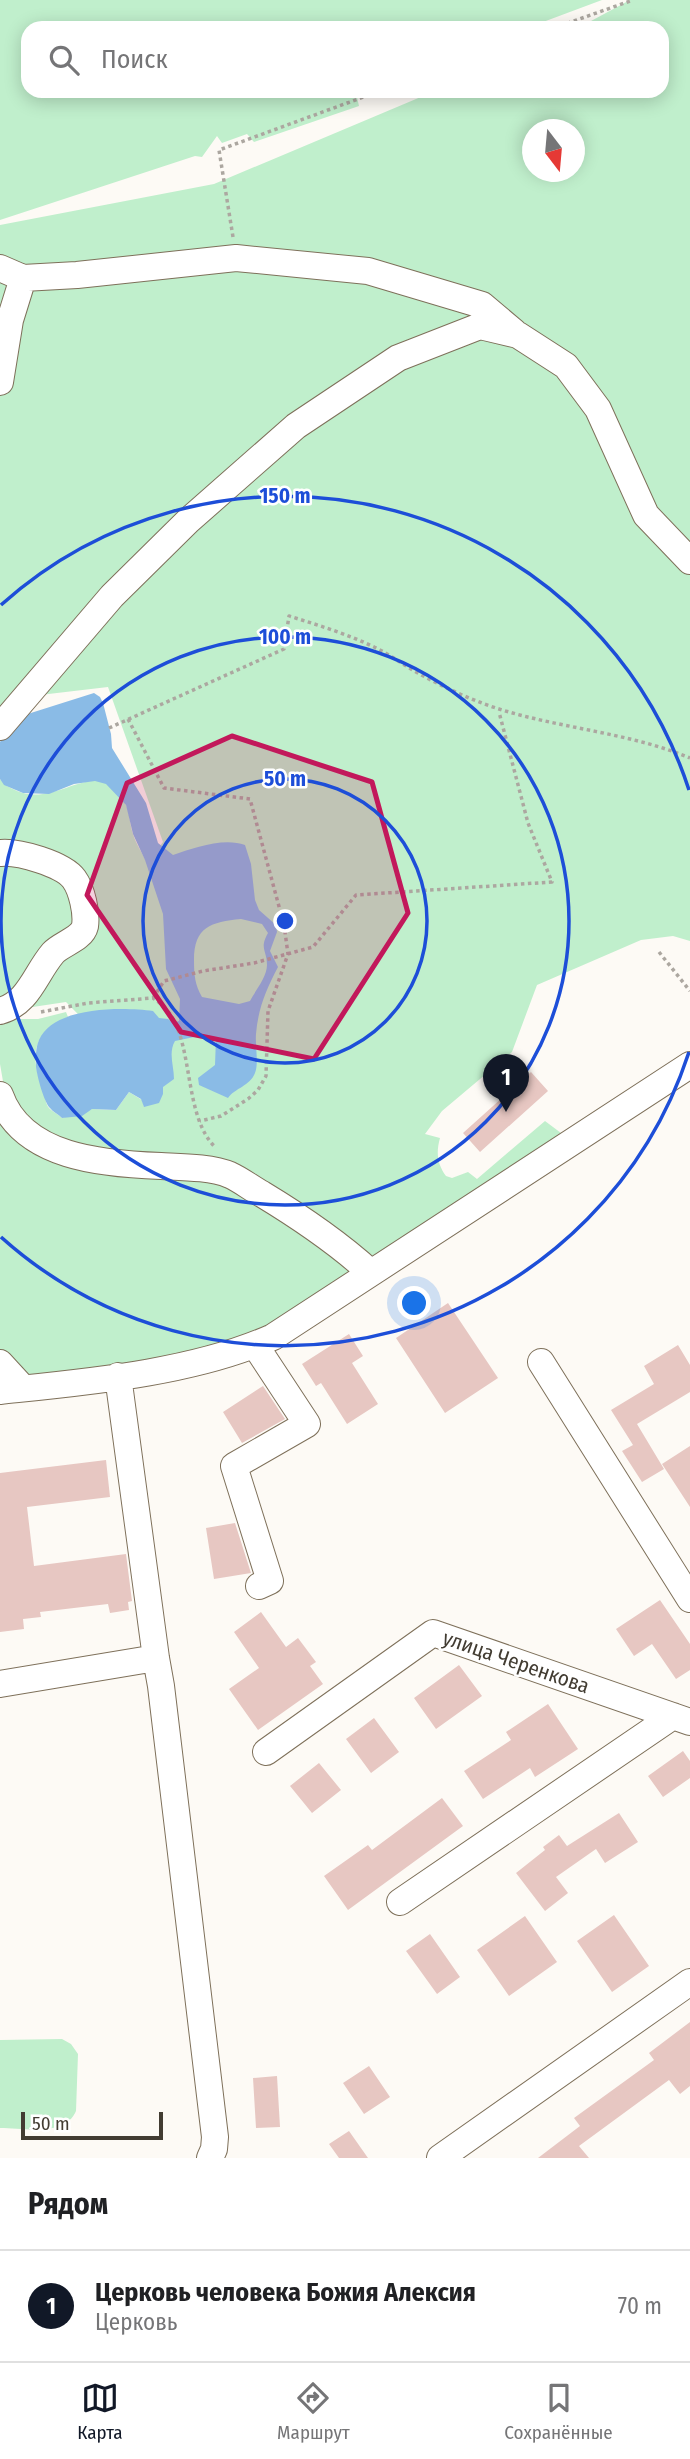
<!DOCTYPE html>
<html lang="ru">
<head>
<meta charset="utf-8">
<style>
	:root { --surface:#fff; --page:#f2f2f2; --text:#202124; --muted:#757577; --line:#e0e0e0; --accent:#111827 }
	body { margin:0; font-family:"Fira Sans Condensed",sans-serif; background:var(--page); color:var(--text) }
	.compass { position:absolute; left:522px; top:119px; width:63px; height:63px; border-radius:50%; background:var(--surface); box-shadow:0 4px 18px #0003; rotate:164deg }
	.scale { position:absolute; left:21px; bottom:18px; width:142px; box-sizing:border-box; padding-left:7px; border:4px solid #423c32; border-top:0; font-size:19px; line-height:24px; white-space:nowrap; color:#423c32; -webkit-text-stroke:5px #fff; paint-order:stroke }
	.you { position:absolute; left:415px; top:1304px; width:24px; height:24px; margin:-18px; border:5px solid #fff; border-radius:50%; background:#1a73e8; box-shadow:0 0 0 10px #1a73e833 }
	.badge { display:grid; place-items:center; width:46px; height:46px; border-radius:50%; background:var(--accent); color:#fff; font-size:23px; font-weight:700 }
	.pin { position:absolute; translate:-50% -58px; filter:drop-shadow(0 2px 4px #0008) }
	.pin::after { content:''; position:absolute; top:37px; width:24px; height:21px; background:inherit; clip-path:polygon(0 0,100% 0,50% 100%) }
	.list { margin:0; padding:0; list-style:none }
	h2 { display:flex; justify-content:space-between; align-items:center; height:91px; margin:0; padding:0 28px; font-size:30px }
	h2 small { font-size:23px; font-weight:400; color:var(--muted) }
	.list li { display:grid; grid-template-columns:46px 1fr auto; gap:21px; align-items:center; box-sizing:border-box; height:112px; padding:0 28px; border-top:2px solid var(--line) }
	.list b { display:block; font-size:26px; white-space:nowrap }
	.list p { margin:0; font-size:23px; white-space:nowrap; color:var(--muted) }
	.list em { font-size:23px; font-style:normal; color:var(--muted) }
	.icon { flex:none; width:38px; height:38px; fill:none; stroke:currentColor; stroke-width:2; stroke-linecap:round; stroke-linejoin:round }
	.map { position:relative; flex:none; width:690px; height:2158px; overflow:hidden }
	.search { position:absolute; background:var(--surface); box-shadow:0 4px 18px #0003; left:21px; right:21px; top:21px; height:77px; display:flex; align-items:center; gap:18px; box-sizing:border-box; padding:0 24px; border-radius:21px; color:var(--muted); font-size:26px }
	.sheet { height:203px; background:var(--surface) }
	nav { display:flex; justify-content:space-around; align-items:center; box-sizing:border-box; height:98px; border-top:2px solid var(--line); background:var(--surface); font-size:19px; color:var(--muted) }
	nav a { display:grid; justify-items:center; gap:4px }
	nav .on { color:var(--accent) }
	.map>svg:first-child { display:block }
	.green { fill:#c0efcc; fill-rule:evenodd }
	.water { fill:#8abbe6; fill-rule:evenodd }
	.building { fill:#e7c7c2 }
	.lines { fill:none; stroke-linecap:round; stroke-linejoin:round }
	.minor-casing { stroke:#7e705a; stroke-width:28 }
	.path { stroke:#aca7a0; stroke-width:3.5; stroke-dasharray:3.5 3.5; stroke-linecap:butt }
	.minor { stroke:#fff; stroke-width:26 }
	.marked { fill:#c2185b; fill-opacity:0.2; stroke:#c2185b; stroke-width:5; stroke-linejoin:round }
	.ring { fill:none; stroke:#1d4ed8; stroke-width:3.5 }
	.labels { text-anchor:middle; stroke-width:5; stroke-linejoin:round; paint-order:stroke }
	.street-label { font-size:21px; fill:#423c32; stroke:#fff }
	.centre { fill:#1d4ed8; stroke:#fff; stroke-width:3.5 }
	.ring-label { font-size:21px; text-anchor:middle; font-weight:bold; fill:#1d4ed8; stroke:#fff; stroke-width:5; stroke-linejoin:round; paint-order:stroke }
</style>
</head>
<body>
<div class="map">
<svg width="690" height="2158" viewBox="0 0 690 2158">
	<rect width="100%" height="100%" fill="#fdfaf5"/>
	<!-- green -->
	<path class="green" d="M0,0h602l-75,28h-499v63h332l-4,2 3,13 -105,36 -7,-8 -25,9 -5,-7 -15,21 -7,-1 -195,64z
		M630,0h60v941l-17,-5 -32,4 -104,45 -25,67 -70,59 -17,23 15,4c-4,14 -3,26 6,38l6,2 16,-6 9,7 68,-58 24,18 -199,124 -56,-46 -162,-57 -104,-21 -43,-46 -5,-29v-45h38l28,-7 2,5c-38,17 -38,40 -24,76 2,5 1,10 5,15 4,4 9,6 13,10l30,-9 24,1 13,-18 13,8 2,6 17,-8 -95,-96 -40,6 2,-9 60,-102 -88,-52v-66c5,7 9,8 17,12 33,14 66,-19 89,-8 6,3 12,10 16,15 8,10 7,24 11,36 3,10 10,20 14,29l16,-21 -55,-155 -102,12 -6,9v-483l214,-41 221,-93h227v-63h-84zM532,130h42v42h-42z
		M10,864l55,16 11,41 -38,39 -38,44v-138z
		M0,1109l16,21 208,53 137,89 -96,58 -63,22 -172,25 -30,-26z
		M62,2039l9,5 7,10 -2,57c-11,26 -52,17 -76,17v-88z"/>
	<!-- water -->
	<path class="water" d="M94,693l6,4 3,6 8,31 1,14 34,55 12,40 15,12c20,-7 51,-18 72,-10l6,19 4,36 4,10 17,15 1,7 -7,19 8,16c-12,23 -20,42 -22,67 -1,12 3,29 -1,39 -5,13 -20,15 -27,25l-29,-13 -1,-7 17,-13 1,-27 -12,-3 -29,6c-7,12 -1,25 -1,38l-11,8v7l-4,9 -15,4 -3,-8 -12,-7 -13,18 -24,-1 -10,7 -20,2c-4,-4 -9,-6 -12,-10 -6,-6 -13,-32 -14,-41 0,-9 -1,-18 3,-27 15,-34 83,-33 114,-29l6,7 9,1 5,4 6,-2 1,-22 -14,-30 -3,-55 -18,-54 -12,-26 -7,-29 -20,-21 -11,-3 -21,3 -25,10 -26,-1 -19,-8 -4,-6v-37l15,-24zM241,919l21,5 6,9c-9,16 -1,17 -1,32 0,12 -12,26 -17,36l-11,3 -37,-7c-7,-12 -8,-22 -8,-37 0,-33 17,-38 47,-41z"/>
	<!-- building -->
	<path class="building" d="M531,1072l17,19 -68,61 -17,-19z
		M448,1303l50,75 -53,35 -49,-75z
		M349,1334l14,22 -11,7 26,41 -31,20 -26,-41 -5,3 -14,-22z
		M678,1345l12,20v27l-53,32 27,45 -22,13 -20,-31 11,-6 -22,-35 43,-26 -10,-18z
		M263,1386l22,33 -43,24 -19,-31z
		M690,1446v61l-28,-43z
		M106,1460l4,37 -83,10 7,59 92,-12 6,47 -4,1 1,8 -19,3 -2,-9 -68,8 1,5 -18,2 1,10 -24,3v-159z
		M235,1523l16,50 -37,6 -8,-51z
		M660,1600l30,44v26l-14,9 -24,-35 -18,12 -18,-27z
		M261,1612l25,35 12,-9 18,24 -6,4 13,18 -65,46 -29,-41 30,-21 -25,-36z
		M459,1665l23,31 -46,33 -22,-31z
		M548,1704l30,45 -43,28 -5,-9 -47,31 -19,-28 47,-31 -5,-8z
		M374,1718l25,34 -28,21 -25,-34z
		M683,1751l7,10v17l-27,19 -15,-21z
		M319,1763l22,27 -29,23 -22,-27z
		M442,1798l21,28 -115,84 -24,-34 44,-31 4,5z
		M619,1813l19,29 -33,21 -9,-14 -40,28 12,16 -23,18 -29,-38 29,-23 -2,-3 16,-12 8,11z
		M614,1915l35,51 -37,26 -35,-51z
		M525,1916l32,46 -48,34 -32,-46z
		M430,1934l30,43 -23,17 -31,-43z
		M690,2022v64l-10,8 -11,-14 -90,66 10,12h-51l42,-32 -6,-8 80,-58 -5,-7z
		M369,2066l21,31 -26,17 -21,-31z
		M277,2076l3,51 -24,1 -3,-50z
		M349,2131l19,27h-29l-10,-14z"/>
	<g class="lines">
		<defs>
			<path id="minor" d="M0,268l23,10 54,-3 159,-17 132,13 114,34 32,27
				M0,382l10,-62 13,-42
				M0,727l112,-131 76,-75 108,-95 102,-68 82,-32 38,9 48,31 32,43 48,106 44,46
				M0,853c18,-2 63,11 74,26 8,11 13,34 11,47 -3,13 -24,18 -32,27 -18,21 -24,50 -53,58
				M0,1095c22,63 104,69 161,71 20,1 50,1 69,9 11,5 21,13 32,19 38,23 75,48 108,78
				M255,1345l52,79 -73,42 36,115 -11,5
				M541,1362l149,237
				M0,1363l23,25
				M118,1376l38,282 5,28 54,451 -1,12 -4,9
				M0,1391c86,-9 193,-18 273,-54l417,-272
				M0,1684l156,-26
				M266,1752l167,-119 257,89
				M400,1902l273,-186
				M440,2158l250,-176"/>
		</defs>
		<!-- minor casing -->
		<use href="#minor" class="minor-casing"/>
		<!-- path -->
		<path class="path" d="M554,28l79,-28
			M233,237l-14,-87 161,-59
			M128,719l36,69 86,11 34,126 4,29 -20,57 -2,65 -8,14 -10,9 -27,17 -21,5
			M109,728l175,-79 5,-33c29,9 58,18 85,31 15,7 28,17 42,25 29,16 61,31 93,40 59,17 124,22 181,46
			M659,952l31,39
			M153,998l11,-17 39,-10 51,-8 59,-16 43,-52 196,-13 -24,-59 -29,-111
			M41,1012l47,-9 65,-5c7,5 15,12 19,19 21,35 13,100 43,130"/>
		<!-- minor -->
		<use href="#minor" class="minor"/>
	</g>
	<!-- marked area -->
	<path class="marked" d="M232,736l140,46 36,131 -94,146 -133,-27 -94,-137 40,-112z"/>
	<!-- distance rings -->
	<g class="ring">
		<circle cx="285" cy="921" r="142"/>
		<circle cx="285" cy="921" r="284"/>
		<path d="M689 1052A425 425 0 0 1 1 1237M1 605A425 425 0 0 1 689 790"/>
	</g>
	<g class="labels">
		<!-- street labels -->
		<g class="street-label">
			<text transform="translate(516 1662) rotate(19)" y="7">улица Черенкова</text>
		</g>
	</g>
	<circle cx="285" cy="921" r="10" class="centre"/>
	<g class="ring-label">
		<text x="285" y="503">150 m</text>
		<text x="285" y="644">100 m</text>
		<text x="285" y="786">50 m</text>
	</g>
</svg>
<svg class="compass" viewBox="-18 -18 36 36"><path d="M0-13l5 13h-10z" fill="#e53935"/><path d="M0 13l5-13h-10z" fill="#757577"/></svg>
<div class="scale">50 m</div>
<div class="you"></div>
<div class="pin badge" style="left:506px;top:1112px">1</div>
<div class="search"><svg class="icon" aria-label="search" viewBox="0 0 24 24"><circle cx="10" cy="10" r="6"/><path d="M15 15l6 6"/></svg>Поиск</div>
</div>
<section class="sheet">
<h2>Рядом<small></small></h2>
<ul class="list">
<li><span class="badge">1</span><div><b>Церковь человека Божия Алексия</b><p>Церковь</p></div><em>70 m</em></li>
</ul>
</section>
<nav>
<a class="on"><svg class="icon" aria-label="map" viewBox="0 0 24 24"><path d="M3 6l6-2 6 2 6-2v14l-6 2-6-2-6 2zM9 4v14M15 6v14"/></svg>Карта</a>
<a><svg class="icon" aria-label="directions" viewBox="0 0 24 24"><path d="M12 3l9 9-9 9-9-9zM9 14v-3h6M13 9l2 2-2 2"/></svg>Маршрут</a>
<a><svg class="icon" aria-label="saved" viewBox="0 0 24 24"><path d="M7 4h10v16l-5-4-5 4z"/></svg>Сохранённые</a>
</nav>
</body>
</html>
